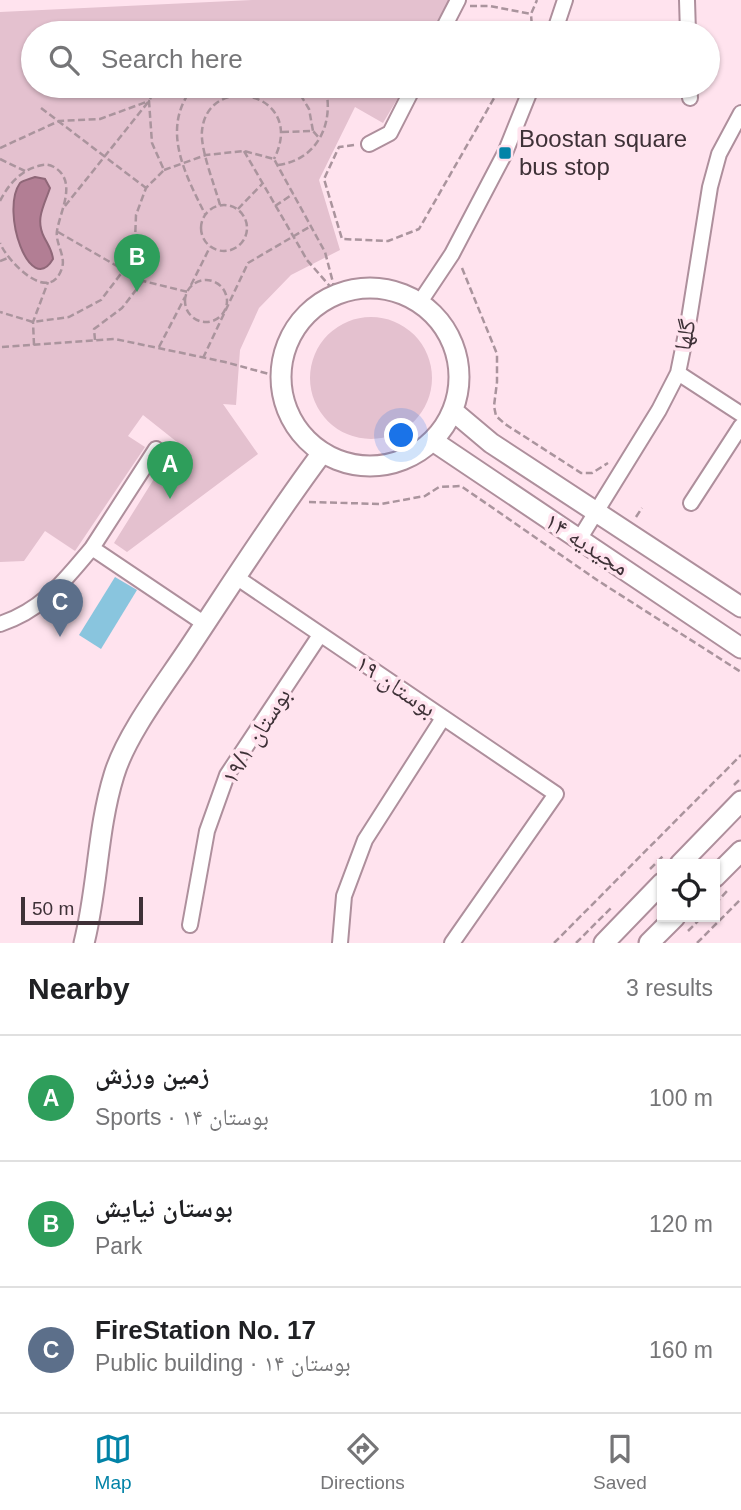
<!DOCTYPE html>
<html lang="en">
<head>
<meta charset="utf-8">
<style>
	:root { --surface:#fff; --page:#f2f2f2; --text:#202124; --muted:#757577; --line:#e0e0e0; --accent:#0283a7 }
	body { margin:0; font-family:Arial,"Noto Naskh Arabic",sans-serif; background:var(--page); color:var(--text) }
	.controls { position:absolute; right:21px; bottom:21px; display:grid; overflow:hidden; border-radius:0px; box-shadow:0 2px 5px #0004 }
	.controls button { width:63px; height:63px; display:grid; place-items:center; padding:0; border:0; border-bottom:2px solid var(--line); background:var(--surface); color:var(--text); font:35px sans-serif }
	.scale { position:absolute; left:21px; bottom:18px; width:122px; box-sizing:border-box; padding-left:7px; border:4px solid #3e3137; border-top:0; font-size:19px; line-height:24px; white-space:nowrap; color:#3e3137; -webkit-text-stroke:5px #ffe3ee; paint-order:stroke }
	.you { position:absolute; left:402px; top:436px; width:24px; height:24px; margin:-18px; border:5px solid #fff; border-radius:50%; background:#1a73e8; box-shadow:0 0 0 10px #1a73e833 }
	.badge { display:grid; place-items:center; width:46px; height:46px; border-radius:50%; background:var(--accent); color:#fff; font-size:23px; font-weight:700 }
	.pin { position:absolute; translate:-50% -58px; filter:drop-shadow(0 2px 4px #0008) }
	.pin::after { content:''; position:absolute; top:37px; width:24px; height:21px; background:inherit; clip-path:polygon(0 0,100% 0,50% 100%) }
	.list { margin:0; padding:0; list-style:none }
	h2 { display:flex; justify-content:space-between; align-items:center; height:91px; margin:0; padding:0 28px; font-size:30px }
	h2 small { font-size:23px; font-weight:400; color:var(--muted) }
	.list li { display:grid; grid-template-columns:46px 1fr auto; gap:21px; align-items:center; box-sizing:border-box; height:126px; padding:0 28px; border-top:2px solid var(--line) }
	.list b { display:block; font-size:26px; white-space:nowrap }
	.list p { margin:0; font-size:23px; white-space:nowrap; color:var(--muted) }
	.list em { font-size:23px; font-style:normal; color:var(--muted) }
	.icon { flex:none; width:38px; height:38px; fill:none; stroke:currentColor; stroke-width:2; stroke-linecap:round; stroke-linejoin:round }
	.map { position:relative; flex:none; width:741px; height:943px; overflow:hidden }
	.search { position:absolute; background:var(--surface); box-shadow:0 2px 5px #0004; left:21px; right:21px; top:21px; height:77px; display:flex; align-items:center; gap:18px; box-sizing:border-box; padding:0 24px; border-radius:38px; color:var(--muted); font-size:26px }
	.sheet { height:469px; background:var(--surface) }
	nav { display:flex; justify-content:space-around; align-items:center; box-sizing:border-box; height:98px; border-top:2px solid var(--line); background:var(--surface); font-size:19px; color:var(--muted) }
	nav a { display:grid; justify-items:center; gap:4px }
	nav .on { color:var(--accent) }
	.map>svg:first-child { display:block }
	.green { fill:#e4c1cf }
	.water { fill:#b27e94; stroke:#8f6778; stroke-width:2 }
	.building { fill:#89c5de }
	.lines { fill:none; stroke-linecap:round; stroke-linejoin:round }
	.street-casing { stroke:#ae8f9c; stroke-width:18 }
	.secondary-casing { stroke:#ae8f9c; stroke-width:23 }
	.path { stroke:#aa949d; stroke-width:2.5; stroke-dasharray:7 3.5; stroke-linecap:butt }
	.street { stroke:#fff; stroke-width:14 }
	.secondary { stroke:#fff; stroke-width:19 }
	.poi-dot { fill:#0283a7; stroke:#ffe3ee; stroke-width:2.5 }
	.labels { text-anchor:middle; stroke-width:7; stroke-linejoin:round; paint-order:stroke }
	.poi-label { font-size:24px; fill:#3e3137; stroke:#ffe3ee; text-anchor:start }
	.street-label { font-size:24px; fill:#3e3137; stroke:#ffe3ee }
</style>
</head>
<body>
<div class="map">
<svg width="741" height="943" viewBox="0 0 741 943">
	<rect width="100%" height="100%" fill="#ffe3ee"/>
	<!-- green -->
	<path class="green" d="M252,0h204l-20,33h-403v53h372l-22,37 -28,-16 -36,73 21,70 -49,25 -32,33 -19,42 -4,55 -13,-1 35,50 -131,98 -13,-9 63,-101 -34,-27 -15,21 17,11 -70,104 -30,-20 -21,30 -24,1v-550z
		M310 378a61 61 0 1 1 122 0a61 61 0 1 1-122 0Z"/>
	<!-- water -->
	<path class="water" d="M35,177l10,2 5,9c-6,18 -15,31 -6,49 4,8 8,13 9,22 -23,39 -53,-48 -33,-76 4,-3 10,-4 15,-6z"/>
	<!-- building -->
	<path class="building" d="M115,577l22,13 -36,59 -22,-14z"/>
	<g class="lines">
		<defs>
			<path id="street" d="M687,0l1,33
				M441,33l17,-33
				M554,33l11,-33
				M689,86l1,12
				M369,144l21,-11 24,-47
				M420,302l32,-48 53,-101 27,-67
				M678,373l63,41
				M691,503l50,-77
				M580,538l79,-128 19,-37 11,-54 21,-132 9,-33 22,-41
				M92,548l64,-99
				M236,577l320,217 -104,149
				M0,624c43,-14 64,-43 92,-76l113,76
				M190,925l17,-94 20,-56 93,-140
				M340,943l4,-47 21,-56 78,-122"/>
			<path id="secondary" d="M281 377a89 89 0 1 1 178 0a89 89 0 1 1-178 0Z
				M453,411l38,32 250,164
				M433,441l308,207
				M680,864l61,-63
				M715,877l26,-26
				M84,943c14,-55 13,-113 30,-168 12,-40 49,-88 73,-124 44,-66 87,-134 135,-198
				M604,943l58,-60
				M649,943l26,-26"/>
		</defs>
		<!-- street casing -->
		<use href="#street" class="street-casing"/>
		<!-- secondary casing -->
		<use href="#secondary" class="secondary-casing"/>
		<!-- path -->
		<path class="path" d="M470,6h20l41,8 6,-14
			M529,33l3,-5 -1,-14
			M194,86c-34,41 -10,86 11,128
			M295,86l14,23 4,22
			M41,108l105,80
			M282,132l31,-1 7,8
			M354,145l-15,2 -15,32 18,60 46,2 31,-12 82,-143
			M0,148l59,-27 41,-2 49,-18 3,42 12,27 -18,18 -10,27 -1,26 -12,30 -22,29 -32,17 -36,5 -33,-10
			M244,151l63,109 27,31
			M0,159l25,12
			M278,165c40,-5 57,-43 47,-79
			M164,170l42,-15 38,-4 30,8 51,93 11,42
			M0,201c8,-16 20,-30 38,-35 6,-2 10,-2 16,1 24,14 6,44 3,64 -2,12 9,25 5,37 -12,38 -55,-7 -62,-25
			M201 228a23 23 0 1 1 46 0a23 23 0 1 1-46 0Z
			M220,205c-5,-19 -20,-56 -18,-74 5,-60 106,-39 72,28
			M65,206l84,-105 8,-15
			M275,206l18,-12
			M238,209l24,-25
			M58,232l85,49 45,11
			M0,261l8,-3
			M462,268l35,86v28l-3,24 2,10 9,8 76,49h11l16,-10
			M185 301a21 21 0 1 1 42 0a21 21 0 1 1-42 0Z
			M191,285l19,-38
			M95,340l-1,-11 28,-21 21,-27
			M34,345l-1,-23 15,-40
			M2,347l113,-8 110,23 55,15
			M159,347l26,-50
			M203,358l45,-95 63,-37
			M309,502l72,2 44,-8 14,-9 22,-1 136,94 144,92
			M636,517l6,-9
			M734,785l7,-7
			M650,869l13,-13
			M715,904l12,-13
			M688,931l14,-14
			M554,943l187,-188
			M576,943l37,-37
			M697,943l44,-44"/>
		<!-- street -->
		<use href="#street" class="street"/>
		<!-- secondary -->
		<use href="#secondary" class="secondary"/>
	</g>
	<!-- markers -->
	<rect class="poi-dot" x="498" y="146" width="14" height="14" rx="3.5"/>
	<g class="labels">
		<!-- poi labels -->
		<g class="poi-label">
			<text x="519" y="147">Boostan square<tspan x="519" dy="28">bus stop</tspan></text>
		</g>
		<!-- street labels -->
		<g class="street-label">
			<text transform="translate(685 335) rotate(-79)" y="8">گلها</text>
			<text transform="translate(587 544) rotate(33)" y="8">مجیدیه ۱۴</text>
			<text transform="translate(396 686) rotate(34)" y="8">بوستان ۱۹</text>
			<text transform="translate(256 736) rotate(-58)" y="8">بوستان ۱۹/۱</text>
		</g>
	</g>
</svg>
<div class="controls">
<button><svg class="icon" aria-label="locate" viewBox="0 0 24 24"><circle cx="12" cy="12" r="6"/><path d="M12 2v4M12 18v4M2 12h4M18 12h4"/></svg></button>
</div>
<div class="scale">50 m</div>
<div class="you"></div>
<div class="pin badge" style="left:170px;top:499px;background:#2e9e5b">A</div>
<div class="pin badge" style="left:137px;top:292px;background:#2e9e5b">B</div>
<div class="pin badge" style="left:60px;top:637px;background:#5c6f8a">C</div>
<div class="search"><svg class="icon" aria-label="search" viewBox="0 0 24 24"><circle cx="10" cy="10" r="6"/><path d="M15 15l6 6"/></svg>Search here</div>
</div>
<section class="sheet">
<h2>Nearby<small>3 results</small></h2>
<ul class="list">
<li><span class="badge" style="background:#2e9e5b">A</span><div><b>زمین ورزش</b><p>Sports · بوستان ۱۴</p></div><em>100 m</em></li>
<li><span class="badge" style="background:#2e9e5b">B</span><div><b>بوستان نیایش</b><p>Park</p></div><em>120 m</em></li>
<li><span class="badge" style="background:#5c6f8a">C</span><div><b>FireStation No. 17</b><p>Public building · بوستان ۱۴</p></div><em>160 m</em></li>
</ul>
</section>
<nav>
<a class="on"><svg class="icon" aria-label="map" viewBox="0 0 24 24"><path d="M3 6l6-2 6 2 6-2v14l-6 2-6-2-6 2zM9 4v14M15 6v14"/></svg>Map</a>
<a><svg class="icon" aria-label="directions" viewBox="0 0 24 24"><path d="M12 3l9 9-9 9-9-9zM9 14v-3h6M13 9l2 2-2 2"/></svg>Directions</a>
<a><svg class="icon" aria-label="saved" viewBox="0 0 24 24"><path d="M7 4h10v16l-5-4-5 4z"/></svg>Saved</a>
</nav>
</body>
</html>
